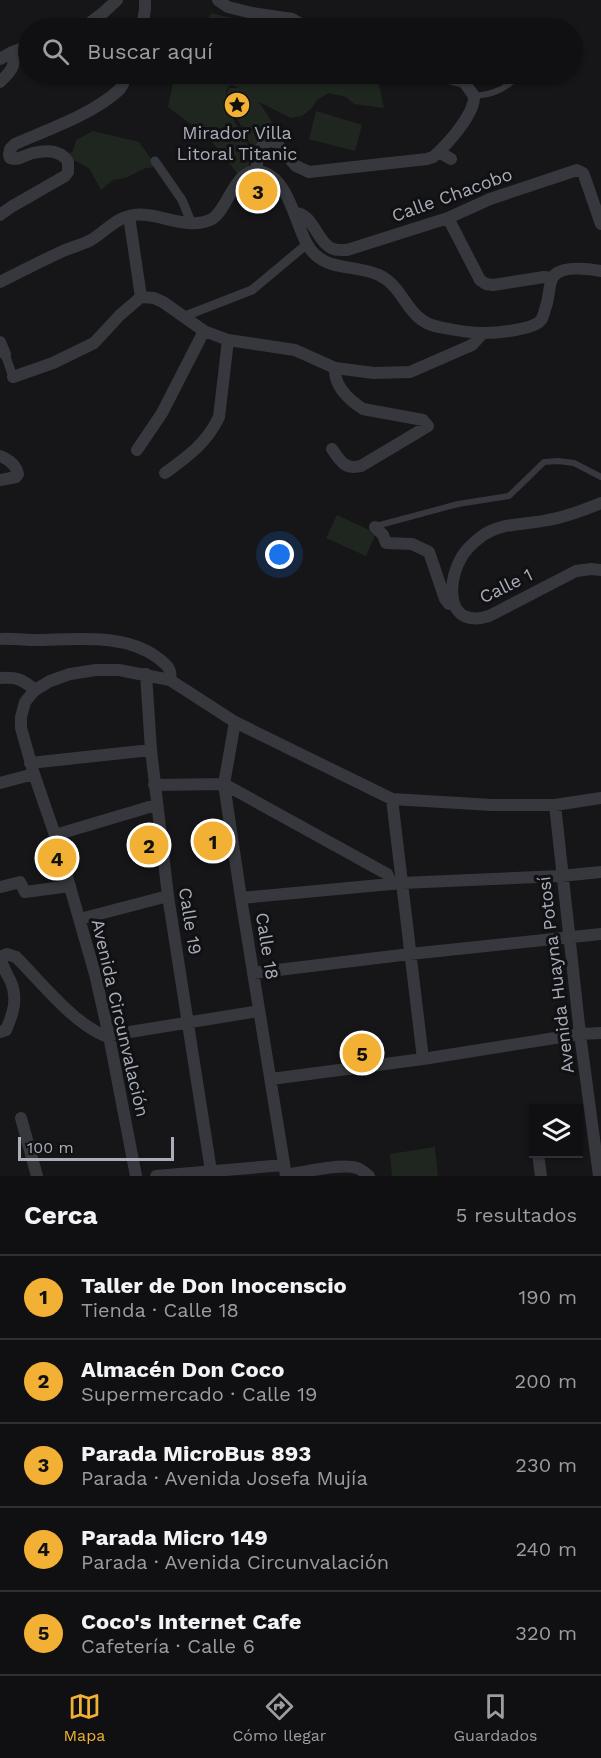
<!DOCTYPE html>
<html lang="es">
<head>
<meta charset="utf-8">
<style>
	:root { --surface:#101012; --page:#19191b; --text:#f1f3f6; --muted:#9c9d9f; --line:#303032; --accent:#f2b134 }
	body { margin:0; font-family:"Work Sans",sans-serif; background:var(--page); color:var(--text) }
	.controls { position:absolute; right:18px; bottom:18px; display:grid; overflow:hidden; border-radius:0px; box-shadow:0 2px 4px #0004 }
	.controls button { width:54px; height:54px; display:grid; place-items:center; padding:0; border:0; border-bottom:2px solid var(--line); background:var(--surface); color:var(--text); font:30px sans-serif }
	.scale { position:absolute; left:18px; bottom:15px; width:156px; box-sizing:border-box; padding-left:6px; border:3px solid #a8adb8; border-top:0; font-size:16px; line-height:21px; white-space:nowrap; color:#a8adb8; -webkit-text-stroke:4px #111113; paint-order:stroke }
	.you { position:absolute; left:280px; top:555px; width:21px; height:21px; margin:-15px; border:4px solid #fff; border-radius:50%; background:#1a73e8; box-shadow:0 0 0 9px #1a73e833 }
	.badge { display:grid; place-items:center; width:39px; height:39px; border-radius:50%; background:var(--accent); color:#111; font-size:20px; font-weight:700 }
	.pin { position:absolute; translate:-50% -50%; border:3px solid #fff; box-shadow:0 2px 6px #0006 }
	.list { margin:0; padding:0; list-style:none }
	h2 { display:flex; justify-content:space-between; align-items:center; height:78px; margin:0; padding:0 24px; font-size:26px }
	h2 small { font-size:20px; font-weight:400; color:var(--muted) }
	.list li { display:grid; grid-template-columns:39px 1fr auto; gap:18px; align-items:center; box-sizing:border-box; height:84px; padding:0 24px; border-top:2px solid var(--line) }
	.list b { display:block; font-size:22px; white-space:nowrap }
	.list p { margin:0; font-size:20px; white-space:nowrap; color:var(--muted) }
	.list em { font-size:20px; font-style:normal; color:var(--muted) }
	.icon { flex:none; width:33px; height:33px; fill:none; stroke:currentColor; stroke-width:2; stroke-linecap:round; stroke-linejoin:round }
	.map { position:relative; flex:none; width:601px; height:1176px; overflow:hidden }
	.search { position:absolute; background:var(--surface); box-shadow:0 2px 4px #0004; left:18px; right:18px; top:18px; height:66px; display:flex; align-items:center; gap:15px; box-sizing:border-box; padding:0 21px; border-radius:33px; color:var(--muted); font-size:22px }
	.sheet { height:498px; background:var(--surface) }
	nav { display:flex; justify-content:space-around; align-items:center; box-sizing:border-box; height:84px; border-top:2px solid var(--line); background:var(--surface); font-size:16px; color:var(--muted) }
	nav a { display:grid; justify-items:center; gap:3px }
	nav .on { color:var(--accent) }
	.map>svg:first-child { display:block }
	.green { fill:#1e261f }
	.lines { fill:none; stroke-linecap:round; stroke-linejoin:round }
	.service { stroke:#37383d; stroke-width:6 }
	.pedestrian { stroke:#37383d; stroke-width:9 }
	.minor { stroke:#37383d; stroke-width:12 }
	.labels { text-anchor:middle; stroke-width:6; stroke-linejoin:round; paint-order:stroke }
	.poi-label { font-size:18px; fill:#a8adb8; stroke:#111113 }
	.street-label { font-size:18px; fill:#a8adb8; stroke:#111113 }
</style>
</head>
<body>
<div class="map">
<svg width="601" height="1176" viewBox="0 0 601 1176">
	<rect width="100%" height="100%" fill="#161618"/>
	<!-- green -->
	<path class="green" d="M211,13l16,4 28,3 29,8h-85l6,-4z
		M173,74h183l16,6h6l6,28 -30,-4 -8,-7 -17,-4 -12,7 -6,9 -9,7 -11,2 -32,-16 10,15 8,17 -23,18 -26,-52 -1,-8 2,-4h10l-7,-3 -3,1 -3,5 2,19 24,41 -3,14 4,5 -9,12 -35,-44 -41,-31 5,-24z
		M316,111l46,14 -7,26 -46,-12z
		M93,131l46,11 18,25 -11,1 -21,10 -12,2 -12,10 -12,-22 -23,-12 7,-5 3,-11z
		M337,515l39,18 -10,23 -40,-18z
		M435,1147l3,29h-46l-2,-22z"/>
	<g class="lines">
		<!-- service -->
		<path class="service" d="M474,96c23,-2 31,-8 48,-22
			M376,526l82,-22 51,-8 35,-34 14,-1 16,2 27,14"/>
		<!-- pedestrian -->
		<path class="pedestrian" d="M155,161l27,39 10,24
			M185,316l67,-26 55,-46
			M5,354l8,23"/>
		<!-- minor -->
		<path class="minor" d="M218,0l10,7 24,6 40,6 16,9
			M83,28l21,-16 13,-12
			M142,28l3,-19v-9
			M0,59l12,-7 16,-6
			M0,82c10,-10 17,-16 12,-30
			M439,152l12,7
			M9,155l1,-6 5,-5c32,-14 78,-30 104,-54 4,-4 6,-11 8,-16
			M256,171c2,-12 2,-33 19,-29l21,24 13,6 118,-13 6,-2c14,-12 42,-43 41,-61l-10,-14 -16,-4 -32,-4
			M294,213c17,-1 22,24 34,33 6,5 12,4 19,4l101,-32 42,-19 87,-29 6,3 2,5 16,46
			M0,215l11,-8 54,-31 3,-4v-10c-7,-12 -22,-12 -35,-9 -9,2 -14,8 -23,5l-1,-3
			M129,216l12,81
			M448,218l32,62 6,4 7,1 51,-8 8,1
			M0,282c20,-10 41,-21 61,-30 10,-5 21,-7 30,-12 12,-7 24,-21 38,-24 24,-7 56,15 81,4 19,-8 24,-57 53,-48 26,8 32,51 44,72 16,29 46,19 72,31 27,13 27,46 60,52 14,3 31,6 45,6 12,0 49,-3 57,-13 3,-4 4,-12 6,-17 2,-7 2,-20 6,-26 8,-12 36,-8 48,-6
			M0,342l5,12
			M13,377l40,-14 41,-20 26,-28 21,-18 13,1 9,4 41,29 24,9 67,10 40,18 39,5 36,-1 62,-27 11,-12
			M332,449c8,12 13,21 29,17l67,-40 -5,-6 -60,-11c-14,-9 -29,-23 -28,-41
			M137,450l25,-37 42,-82
			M0,456c8,3 16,9 18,18l-2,3 -16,3
			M165,473c22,-16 42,-30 54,-56l9,-77
			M601,503c-17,7 -35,14 -53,17 -22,5 -47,2 -66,16 -8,6 -18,15 -22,24 -14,27 -12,69 29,56l87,-45 15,-2 10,1
			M375,527l8,8 3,8 26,1 17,8 16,47 4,5h4
			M0,639c11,-1 21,1 32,1 41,0 91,-8 126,18 9,7 14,11 12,22
			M146,674l5,76 17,146 43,275
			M0,678c17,-1 22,1 35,12
			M235,722l-11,62 17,114 45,278
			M30,763l121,-13
			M0,783l34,-9
			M154,785l70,-1 163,90 5,10
			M392,799l31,260
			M555,805l25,229 19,142
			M55,835l101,-30
			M1,887l19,-5 5,10 45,-6
			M241,898l161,-15 159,-7 40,-4
			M80,919l88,-23
			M253,973l157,-19 191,-20
			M0,1032l6,-2c7,-16 12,-31 5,-48 -4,-8 -8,-14 -10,-23l1,-3 5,-2 9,3c26,26 56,65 89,79l154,-25
			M271,1079l152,-20 157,-25 21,-1
			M21,1118l16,58
			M538,1154l3,22
			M286,1175c17,-3 56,-12 71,-7 4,1 8,5 12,8
			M136,1176l-27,-140 -14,-62 -40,-139 -21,-61 -13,-46v-11l4,-15 10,-12 15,-9 20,-7 26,-4h23l51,10 65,42 157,77 100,6h63l46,-7
			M156,1176l128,-11"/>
	</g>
	<!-- icons -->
	<defs>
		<symbol id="sight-disc" viewBox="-11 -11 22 22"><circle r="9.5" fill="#f2b134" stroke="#111113"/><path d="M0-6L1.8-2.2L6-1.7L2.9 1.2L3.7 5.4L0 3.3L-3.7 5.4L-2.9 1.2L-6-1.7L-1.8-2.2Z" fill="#111"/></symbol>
	</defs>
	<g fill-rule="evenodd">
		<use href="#sight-disc" x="222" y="90" width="30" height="30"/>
	</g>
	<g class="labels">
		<!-- poi labels -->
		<g class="poi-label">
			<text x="237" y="139">Mirador Villa<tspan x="237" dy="21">Litoral Titanic</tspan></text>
		</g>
		<!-- street labels -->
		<g class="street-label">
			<text transform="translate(452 195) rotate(-20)" y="6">Calle Chacobo</text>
			<text transform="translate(506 586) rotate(-26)" y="6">Calle 1</text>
			<text transform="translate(190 921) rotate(81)" y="6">Calle 19</text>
			<text transform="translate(267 946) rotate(81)" y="6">Calle 18</text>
			<text transform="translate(556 975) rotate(-97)" y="6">Avenida Huayna Potosí</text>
			<text transform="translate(120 1018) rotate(77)" y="6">Avenida Circunvalación</text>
		</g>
	</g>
</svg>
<div class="controls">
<button><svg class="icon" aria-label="layers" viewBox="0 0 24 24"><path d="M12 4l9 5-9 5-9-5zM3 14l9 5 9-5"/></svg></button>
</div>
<div class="scale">100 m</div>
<div class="you"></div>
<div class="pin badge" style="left:213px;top:841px">1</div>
<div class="pin badge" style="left:149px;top:845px">2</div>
<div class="pin badge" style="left:258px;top:191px">3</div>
<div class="pin badge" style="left:57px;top:858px">4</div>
<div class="pin badge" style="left:362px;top:1053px">5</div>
<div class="search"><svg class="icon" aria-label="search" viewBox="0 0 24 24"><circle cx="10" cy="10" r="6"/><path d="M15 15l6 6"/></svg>Buscar aquí</div>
</div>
<section class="sheet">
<h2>Cerca<small>5 resultados</small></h2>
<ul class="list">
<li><span class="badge">1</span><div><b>Taller de Don Inocenscio</b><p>Tienda · Calle 18</p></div><em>190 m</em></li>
<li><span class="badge">2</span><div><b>Almacén Don Coco</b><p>Supermercado · Calle 19</p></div><em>200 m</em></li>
<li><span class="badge">3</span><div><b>Parada MicroBus 893</b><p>Parada · Avenida Josefa Mujía</p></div><em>230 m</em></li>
<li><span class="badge">4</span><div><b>Parada Micro 149</b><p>Parada · Avenida Circunvalación</p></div><em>240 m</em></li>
<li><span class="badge">5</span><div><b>Coco's Internet Cafe</b><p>Cafetería · Calle 6</p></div><em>320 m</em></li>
</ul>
</section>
<nav>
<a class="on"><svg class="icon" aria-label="map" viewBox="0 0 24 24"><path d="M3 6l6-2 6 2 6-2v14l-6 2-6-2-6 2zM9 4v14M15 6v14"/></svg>Mapa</a>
<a><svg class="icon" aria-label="directions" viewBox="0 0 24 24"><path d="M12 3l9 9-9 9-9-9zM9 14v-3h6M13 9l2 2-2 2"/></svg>Cómo llegar</a>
<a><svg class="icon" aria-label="saved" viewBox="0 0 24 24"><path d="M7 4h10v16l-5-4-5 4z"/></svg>Guardados</a>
</nav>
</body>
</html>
